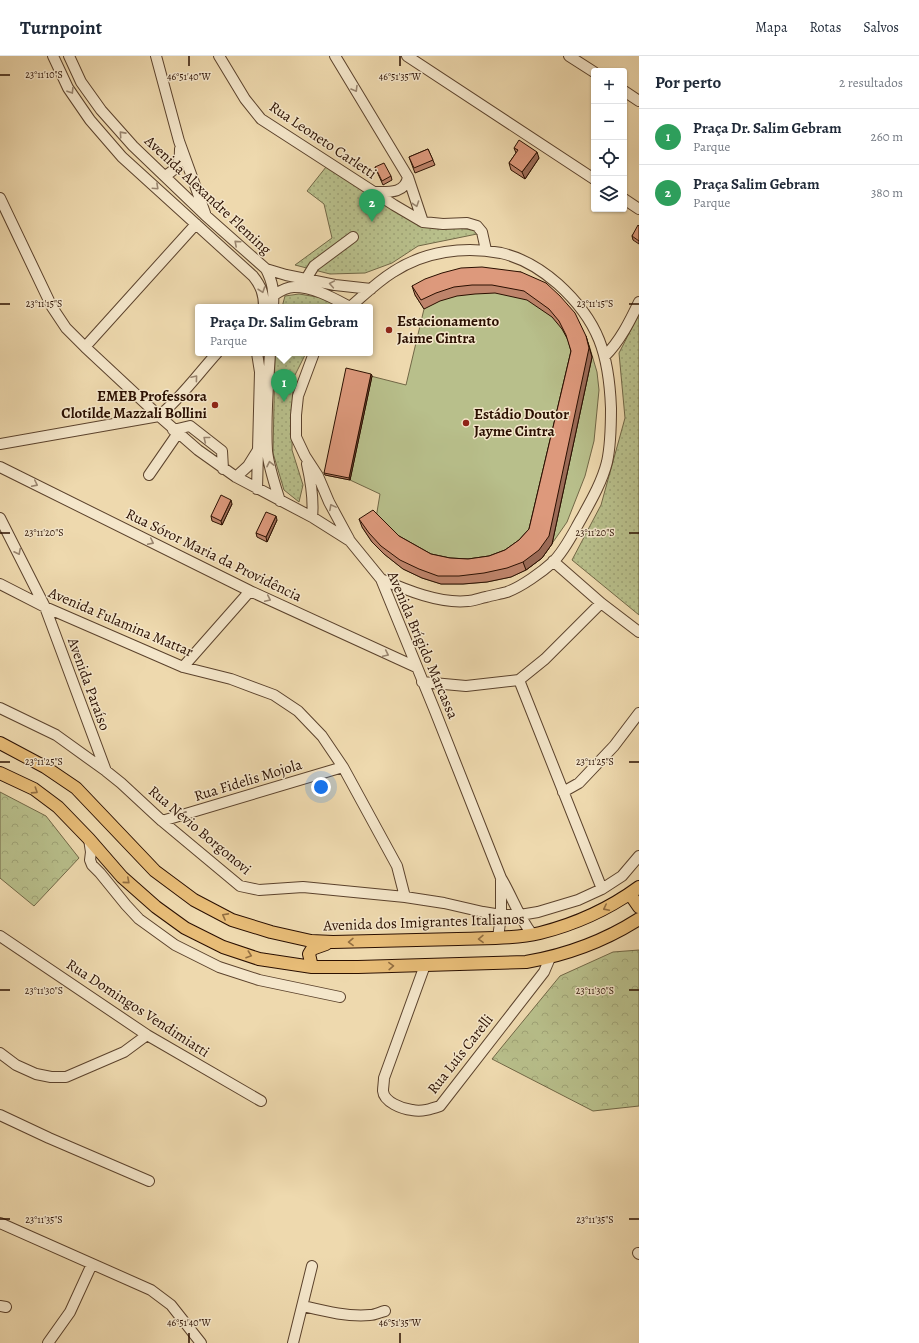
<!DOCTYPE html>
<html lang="pt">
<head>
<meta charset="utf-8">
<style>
	:root { --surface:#fff; --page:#f6f6f7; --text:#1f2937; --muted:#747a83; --line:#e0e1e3; --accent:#8f2418 }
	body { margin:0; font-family:Alegreya,serif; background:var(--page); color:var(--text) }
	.controls { position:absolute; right:12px; top:12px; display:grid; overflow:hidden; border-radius:4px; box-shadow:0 1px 3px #0004 }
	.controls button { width:36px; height:36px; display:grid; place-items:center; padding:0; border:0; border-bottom:1px solid var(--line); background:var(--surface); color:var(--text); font:20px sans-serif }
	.you { position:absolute; left:321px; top:731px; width:14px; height:14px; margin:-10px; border:3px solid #fff; border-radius:50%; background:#1a73e8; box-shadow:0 0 0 6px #1a73e833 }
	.badge { display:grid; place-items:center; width:26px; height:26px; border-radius:50%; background:var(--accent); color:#fff; font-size:13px; font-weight:700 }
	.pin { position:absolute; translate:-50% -33px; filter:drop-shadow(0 1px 2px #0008) }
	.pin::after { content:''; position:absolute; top:21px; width:14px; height:12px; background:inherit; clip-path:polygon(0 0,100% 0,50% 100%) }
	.popup { position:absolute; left:195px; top:248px; width:178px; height:52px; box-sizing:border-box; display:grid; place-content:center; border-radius:4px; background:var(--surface); filter:drop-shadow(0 1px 3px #0005); font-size:13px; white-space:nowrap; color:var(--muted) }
	.popup b { font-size:15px; color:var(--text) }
	.popup::after { content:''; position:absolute; left:50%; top:100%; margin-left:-8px; border:8px solid transparent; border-top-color:var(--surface) }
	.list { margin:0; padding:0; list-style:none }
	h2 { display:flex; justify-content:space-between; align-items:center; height:52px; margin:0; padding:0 16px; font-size:17px }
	h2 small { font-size:13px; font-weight:400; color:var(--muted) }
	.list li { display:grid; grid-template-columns:26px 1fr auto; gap:12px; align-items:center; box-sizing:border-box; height:56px; padding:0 16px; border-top:1px solid var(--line) }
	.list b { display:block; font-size:15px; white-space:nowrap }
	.list p { margin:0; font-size:13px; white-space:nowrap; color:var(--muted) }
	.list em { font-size:13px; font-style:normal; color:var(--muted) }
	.icon { flex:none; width:22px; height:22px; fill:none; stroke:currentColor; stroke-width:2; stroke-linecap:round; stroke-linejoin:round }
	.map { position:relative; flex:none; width:639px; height:1287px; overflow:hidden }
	header { display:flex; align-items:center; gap:24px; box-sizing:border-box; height:56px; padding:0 20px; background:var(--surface); border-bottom:1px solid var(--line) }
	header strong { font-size:19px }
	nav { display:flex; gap:22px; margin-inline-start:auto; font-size:14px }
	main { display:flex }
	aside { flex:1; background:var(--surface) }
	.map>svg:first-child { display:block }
	.grass { fill:#b8bf8b; stroke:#716746 }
	.forest { fill:url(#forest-crowns); stroke:#716746 }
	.park { fill:url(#park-dots); stroke:#716746 }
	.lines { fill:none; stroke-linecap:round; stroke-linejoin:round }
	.minor-casing { stroke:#5b422c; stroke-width:12 }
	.major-casing { stroke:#2a0f00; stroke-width:14 }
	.minor { stroke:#f4e6ca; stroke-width:10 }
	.major { stroke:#e7bc77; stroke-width:12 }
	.wall { fill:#be846b; stroke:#2a0f00 }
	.shaded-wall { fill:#9b6b57; stroke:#2a0f00 }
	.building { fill:#dd997c; stroke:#2a0f00 }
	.oneway { stroke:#99856f }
	.oneway2 { stroke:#926e41 }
	.ticks { fill:none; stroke:#2a0f00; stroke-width:1.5 }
	.poi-dot { fill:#8f2418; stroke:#f4e6ca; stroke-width:1.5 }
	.labels { text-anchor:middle; stroke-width:3; stroke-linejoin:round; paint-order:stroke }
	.street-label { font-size:15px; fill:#2a0f00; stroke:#f4e6ca }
	.poi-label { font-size:15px; font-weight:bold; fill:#2a0f00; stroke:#f4e6ca; text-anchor:start }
	.ticks-label { font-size:10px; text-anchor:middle; fill:#2a0f00; stroke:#f4e6ca; stroke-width:3; stroke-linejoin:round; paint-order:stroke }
</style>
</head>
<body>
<header>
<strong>Turnpoint</strong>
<nav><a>Mapa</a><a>Rotas</a><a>Salvos</a></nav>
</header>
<main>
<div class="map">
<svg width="639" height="1287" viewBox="0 0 639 1287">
	<defs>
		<pattern id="forest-crowns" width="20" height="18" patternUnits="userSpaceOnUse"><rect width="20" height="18" fill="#b8bf8b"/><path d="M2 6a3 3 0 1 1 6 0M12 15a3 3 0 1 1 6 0" fill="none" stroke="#9ea376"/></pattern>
		<pattern id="park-dots" width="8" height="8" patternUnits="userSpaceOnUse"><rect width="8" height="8" fill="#b8bf8b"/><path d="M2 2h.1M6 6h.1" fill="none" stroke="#9ea376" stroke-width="1.8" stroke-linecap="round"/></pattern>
	</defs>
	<rect width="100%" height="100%" fill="#eed9ae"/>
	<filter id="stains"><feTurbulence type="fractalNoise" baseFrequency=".005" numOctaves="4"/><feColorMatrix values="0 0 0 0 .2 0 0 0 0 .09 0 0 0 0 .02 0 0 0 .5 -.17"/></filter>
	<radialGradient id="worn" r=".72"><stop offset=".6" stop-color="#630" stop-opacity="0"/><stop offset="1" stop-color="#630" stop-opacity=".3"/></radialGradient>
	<!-- grass -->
	<path class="grass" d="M485,219l93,46 11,24 8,27 2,18 -5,51 -9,35 -18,46 -25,36 -16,12 -15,7 -24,5 -24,2h-22l-19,-6 -19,-9 -19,-15 -12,-12 -10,-15 14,-9 4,-24 -30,-14 -25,-5 22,-105 59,15 18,-76 -9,-14z"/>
	<!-- forest -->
	<path class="forest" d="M0,736l46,24 33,42 -45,48 -34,-28z
		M639,894v156l-46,5 -101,-52 68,-83 53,-24z"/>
	<!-- park -->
	<path class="park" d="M326,111l97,58 54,5v4l-59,12 -26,17 -27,10 -35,1 -35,-9 37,-27 -8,-34 -17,-13z
		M299,238l24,4 13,8 -54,1 3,-11z
		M639,258v301l-67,-55 29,-55 24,-87 -6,-65z
		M275,297h31l-13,26 -1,71 11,35 -4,17 -15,-12 -11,-37z"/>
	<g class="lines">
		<defs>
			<path id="minor" d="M53,0l15,32 22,32 32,37 131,119c8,10 11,18 11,31
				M69,0l12,26 20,28 32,36 72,69 61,54 20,6 49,10 36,4
				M156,0l23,85 26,72
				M219,0l26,43 16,20 133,86 29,17 20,2 24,-1 10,3 5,6 4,18
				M335,0l73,121 15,45
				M407,0l187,123
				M569,0l25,16
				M624,35l15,10
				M165,120c13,-8 15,-12 15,-27
				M375,136c13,0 30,2 33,-15
				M0,142l52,109 14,21 19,19 74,69 39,34 38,27 76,40 38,24 31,38 54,132 66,167c11,18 18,40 31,56
				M624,143l15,10
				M266,213c7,14 8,22 7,38
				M306,223l8,-13 39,-29
				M274,239c6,-4 13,-8 20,-8 20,0 39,11 56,20
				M350,251c14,-12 27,-25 43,-35 32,-21 71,-26 108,-19 22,5 41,17 57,31 41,37 51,71 53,124 0,18 0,36 -4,54 -5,20 -16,39 -26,57 -8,14 -16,31 -28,43 -11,10 -32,25 -46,30 -7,2 -14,3 -21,5 -6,1 -12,4 -18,4 -28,3 -62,-11 -87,-22
				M85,291l111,-123
				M270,297c-2,32 -5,66 -3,98 2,17 8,34 13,50
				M314,297l-16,43 -2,19v22l9,19 13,20 11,26 20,37
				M605,300c15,-15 25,-35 34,-54
				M173,374l17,-4 32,25 1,18
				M0,388l159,-28c22,-18 39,-42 58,-63
				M307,408c4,18 7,35 5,53
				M0,411l250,124 166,76
				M149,419l29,-42
				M236,421l12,-11 10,-16
				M257,433l3,-117 -3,-19
				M0,462l45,89 61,164
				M553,505l48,42 38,29
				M0,528l45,23 138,60 48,12 43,16 24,16 24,25 21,31 54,99 8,31
				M183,611l67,-76
				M519,624l83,209
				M422,626l44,4 53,-6 26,-21 56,-56
				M0,652l56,27 50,36 15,12 41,38 78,65 19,4 44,-3 102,10 39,6 39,9 18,3h19l18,-3 40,-12 24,-11 20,-13 17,-20
				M563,736l16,-9 35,-37 25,-33
				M162,765l181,-54
				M89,783l2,13 -1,8 2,5 8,8 26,32 13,14 36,26 44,22 40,13 81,17
				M0,880l147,99 114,66
				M498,882l3,-23v-35
				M425,909l-41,113c0,4 -1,9 -1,13 1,11 19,18 29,19 10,2 19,-1 28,-4l104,-134 6,-14
				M0,997l16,12 20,9 15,3h15l58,-25 23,-17
				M0,1059l49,23 100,43
				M0,1167l151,67 20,15 30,38
				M638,1197l1,1
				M0,1250l6,1
				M303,1250c21,5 44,11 67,9 5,0 10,-3 15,-4
				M48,1287l22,-31 22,-48
				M293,1287l19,-77"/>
			<path id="major" d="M0,687l45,24 31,21 79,83 39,29 38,20 39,12 40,9 22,1c41,-1 83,-2 125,-3 26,-1 57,0 82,-6 36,-9 69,-24 99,-46
				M0,717l34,16 24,18 31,32 33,38 34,30 29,21 38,19 36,12 53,8h46l168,-5c41,-7 77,-20 113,-43
				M630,838l9,13
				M312,911l-3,-13 3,-5 14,-5"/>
		</defs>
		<!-- minor casing -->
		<use href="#minor" class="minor-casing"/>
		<!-- major casing -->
		<use href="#major" class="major-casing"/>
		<!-- minor -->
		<use href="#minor" class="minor"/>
		<!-- major -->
		<use href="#major" class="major"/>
	</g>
	<!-- wall -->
	<path class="wall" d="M514,92l25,10 -14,21 -14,-9 -2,-7 7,-10z
		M428,93l7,16 -20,8 -6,-16z
		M375,111l16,9 1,4 -9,5z
		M639,170v18l-6,-4 -1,-4z
		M521,216l65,64 6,21 -40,187 -10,14 -16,12 -15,7 -24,5 -24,2h-22l-19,-6 -19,-9 -19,-15 -12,-12 -10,-15 -3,-8 40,17 32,18 19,4 18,1 21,-3 16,-6 14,-10 10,-11 42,-178 -3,-11 -6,-11 -10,-12 -25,-17 -32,-7 -20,1 -18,2 -17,5 -16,8 -9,-14 -3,-9z
		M371,318l1,2 -22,104 -25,-5 -1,-2z
		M232,448l-10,21 -10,-4 -1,-5z
		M277,464l-10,22 -10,-5 -1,-4z"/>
	<!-- shaded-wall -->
	<path class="shaded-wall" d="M537,96l2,6 -14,21 -3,-7z
		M586,280l6,21 -40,187 -10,14 -16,12 -3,-8z
		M371,318l1,2 -22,104 -1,-2z
		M231,444l1,4 -10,21 -1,-4z
		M276,460l1,4 -10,22 -1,-5z"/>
	<!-- building -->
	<path class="building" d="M519,84l18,12 -15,20 -13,-9 9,-13 -4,-2z
		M428,93l5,11 -19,8 -5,-11z
		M384,107l7,13 -9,5 -7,-14z
		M638,169l1,1v15l-7,-5z
		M482,211l39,5 25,11 14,13 15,17 11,23 3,12 -40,188 -10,14 -16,12 -16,6 -23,5 -25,3h-21l-19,-7 -19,-9 -19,-14 -12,-13 -10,-14 14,-9 26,26 32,18 19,4 18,1 21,-3 16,-6 14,-10 10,-11 42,-178 -5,-16 -7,-14 -10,-12 -25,-18 -32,-6h-20l-18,2 -18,6 -15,7 -9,-14 13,-7 17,-6 19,-5z
		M346,312l25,6 -22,104 -25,-5z
		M221,439l10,5 -10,21 -10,-5z
		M266,456l10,4 -10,21 -10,-4z"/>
	<!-- one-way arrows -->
	<defs><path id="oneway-chevron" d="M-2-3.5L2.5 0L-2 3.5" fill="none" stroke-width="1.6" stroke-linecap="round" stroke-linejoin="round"/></defs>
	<g class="oneway">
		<use href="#oneway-chevron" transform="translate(355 33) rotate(59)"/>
		<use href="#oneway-chevron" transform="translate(71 35) rotate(58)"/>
		<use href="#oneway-chevron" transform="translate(122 78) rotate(-132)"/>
		<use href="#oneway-chevron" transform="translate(156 131) rotate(43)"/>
		<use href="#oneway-chevron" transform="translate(416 148) rotate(71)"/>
		<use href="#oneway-chevron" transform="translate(237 187) rotate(-138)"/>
		<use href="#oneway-chevron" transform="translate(332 228) rotate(-170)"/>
		<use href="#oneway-chevron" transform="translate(262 234) rotate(71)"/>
		<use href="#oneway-chevron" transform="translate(195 322) rotate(-50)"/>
		<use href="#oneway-chevron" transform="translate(206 383) rotate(-141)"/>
		<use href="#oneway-chevron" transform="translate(270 408) rotate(-102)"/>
		<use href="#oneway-chevron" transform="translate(35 428) rotate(26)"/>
		<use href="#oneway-chevron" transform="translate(332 451) rotate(-118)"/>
		<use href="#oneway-chevron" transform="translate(151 486) rotate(26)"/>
		<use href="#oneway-chevron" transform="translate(18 496) rotate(63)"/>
		<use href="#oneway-chevron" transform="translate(268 543) rotate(25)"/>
		<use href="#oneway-chevron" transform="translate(386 598) rotate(25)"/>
	</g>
	<g class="oneway2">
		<use href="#oneway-chevron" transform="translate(35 735) rotate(33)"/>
		<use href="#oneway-chevron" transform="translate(127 825) rotate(41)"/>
		<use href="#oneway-chevron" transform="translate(606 852) rotate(153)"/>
		<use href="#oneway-chevron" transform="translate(225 860) rotate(-152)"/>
		<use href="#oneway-chevron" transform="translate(481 883) rotate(179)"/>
		<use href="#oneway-chevron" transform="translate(351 886) rotate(179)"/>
		<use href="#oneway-chevron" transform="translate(249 899) rotate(19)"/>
		<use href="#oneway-chevron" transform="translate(391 910) rotate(-2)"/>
	</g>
	<!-- ticks -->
	<path class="ticks" d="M189,0v10M400,0v10M0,19h10M0,248h10M629,248h10M0,477h10M629,477h10M0,706h10M629,706h10M0,934h10M629,934h10M0,1163h10M629,1163h10M189,1277v10M400,1277v10"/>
	<!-- markers -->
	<g class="poi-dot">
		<circle cx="389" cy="274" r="4"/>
		<circle cx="215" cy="349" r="4"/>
		<circle cx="466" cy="367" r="4"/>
	</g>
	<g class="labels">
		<!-- street labels -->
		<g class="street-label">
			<text transform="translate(323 84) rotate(34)" y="5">Rua Leoneto Carletti</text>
			<text transform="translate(208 139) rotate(43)" y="5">Avenida Alexandre Fleming</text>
			<text transform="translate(214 499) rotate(26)" y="5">Rua Sóror Maria da Providência</text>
			<text transform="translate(121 566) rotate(23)" y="5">Avenida Fulamina Mattar</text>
			<text transform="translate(423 589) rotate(67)" y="5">Avenida Brígido Marcassa</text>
			<text transform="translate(89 628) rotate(70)" y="5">Avenida Paraíso</text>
			<text transform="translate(248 724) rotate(-17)" y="5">Rua Fidelis Mojola</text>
			<text transform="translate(200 774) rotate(40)" y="5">Rua Névio Borgonovi</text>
			<text transform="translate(424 866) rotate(-2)" y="5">Avenida dos Imigrantes Italianos</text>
			<text transform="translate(138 952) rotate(33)" y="5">Rua Domingos Vendimiatti</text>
			<text transform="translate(460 998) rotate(-52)" y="5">Rua Luís Carelli</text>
		</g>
		<!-- poi labels -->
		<g class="poi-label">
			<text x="397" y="270">Estacionamento<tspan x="397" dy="17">Jaime Cintra</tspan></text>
			<text x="207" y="345" text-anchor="end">EMEB Professora<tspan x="207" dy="17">Clotilde Mazzali Bollini</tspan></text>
			<text x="474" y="363">Estádio Doutor<tspan x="474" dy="17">Jayme Cintra</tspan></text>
		</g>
	</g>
	<g class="ticks-label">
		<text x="44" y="22">23°11'10"S</text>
		<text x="189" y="24">46°51'40"W</text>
		<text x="400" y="24">46°51'35"W</text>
		<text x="44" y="251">23°11'15"S</text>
		<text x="595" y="251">23°11'15"S</text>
		<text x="44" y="480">23°11'20"S</text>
		<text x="595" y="480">23°11'20"S</text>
		<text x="44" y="709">23°11'25"S</text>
		<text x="595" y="709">23°11'25"S</text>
		<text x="44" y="938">23°11'30"S</text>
		<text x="595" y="938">23°11'30"S</text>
		<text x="44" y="1167">23°11'35"S</text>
		<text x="595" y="1167">23°11'35"S</text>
		<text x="189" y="1270">46°51'40"W</text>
		<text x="400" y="1270">46°51'35"W</text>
	</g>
	<rect width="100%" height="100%" filter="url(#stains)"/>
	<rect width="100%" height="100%" fill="url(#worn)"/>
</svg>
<div class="controls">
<button>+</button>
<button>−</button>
<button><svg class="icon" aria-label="locate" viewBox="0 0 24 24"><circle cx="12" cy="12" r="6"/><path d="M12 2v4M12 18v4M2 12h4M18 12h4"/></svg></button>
<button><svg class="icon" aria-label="layers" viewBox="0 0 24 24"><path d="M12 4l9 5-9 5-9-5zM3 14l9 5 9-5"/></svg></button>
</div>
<div class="you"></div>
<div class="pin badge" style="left:284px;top:346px;background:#2e9e5b">1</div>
<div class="popup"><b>Praça Dr. Salim Gebram</b>Parque</div>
<div class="pin badge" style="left:372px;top:166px;background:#2e9e5b">2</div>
</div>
<aside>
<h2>Por perto<small>2 resultados</small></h2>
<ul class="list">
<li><span class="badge" style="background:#2e9e5b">1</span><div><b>Praça Dr. Salim Gebram</b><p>Parque</p></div><em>260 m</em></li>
<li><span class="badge" style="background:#2e9e5b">2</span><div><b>Praça Salim Gebram</b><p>Parque</p></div><em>380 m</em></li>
</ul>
</aside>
</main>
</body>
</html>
